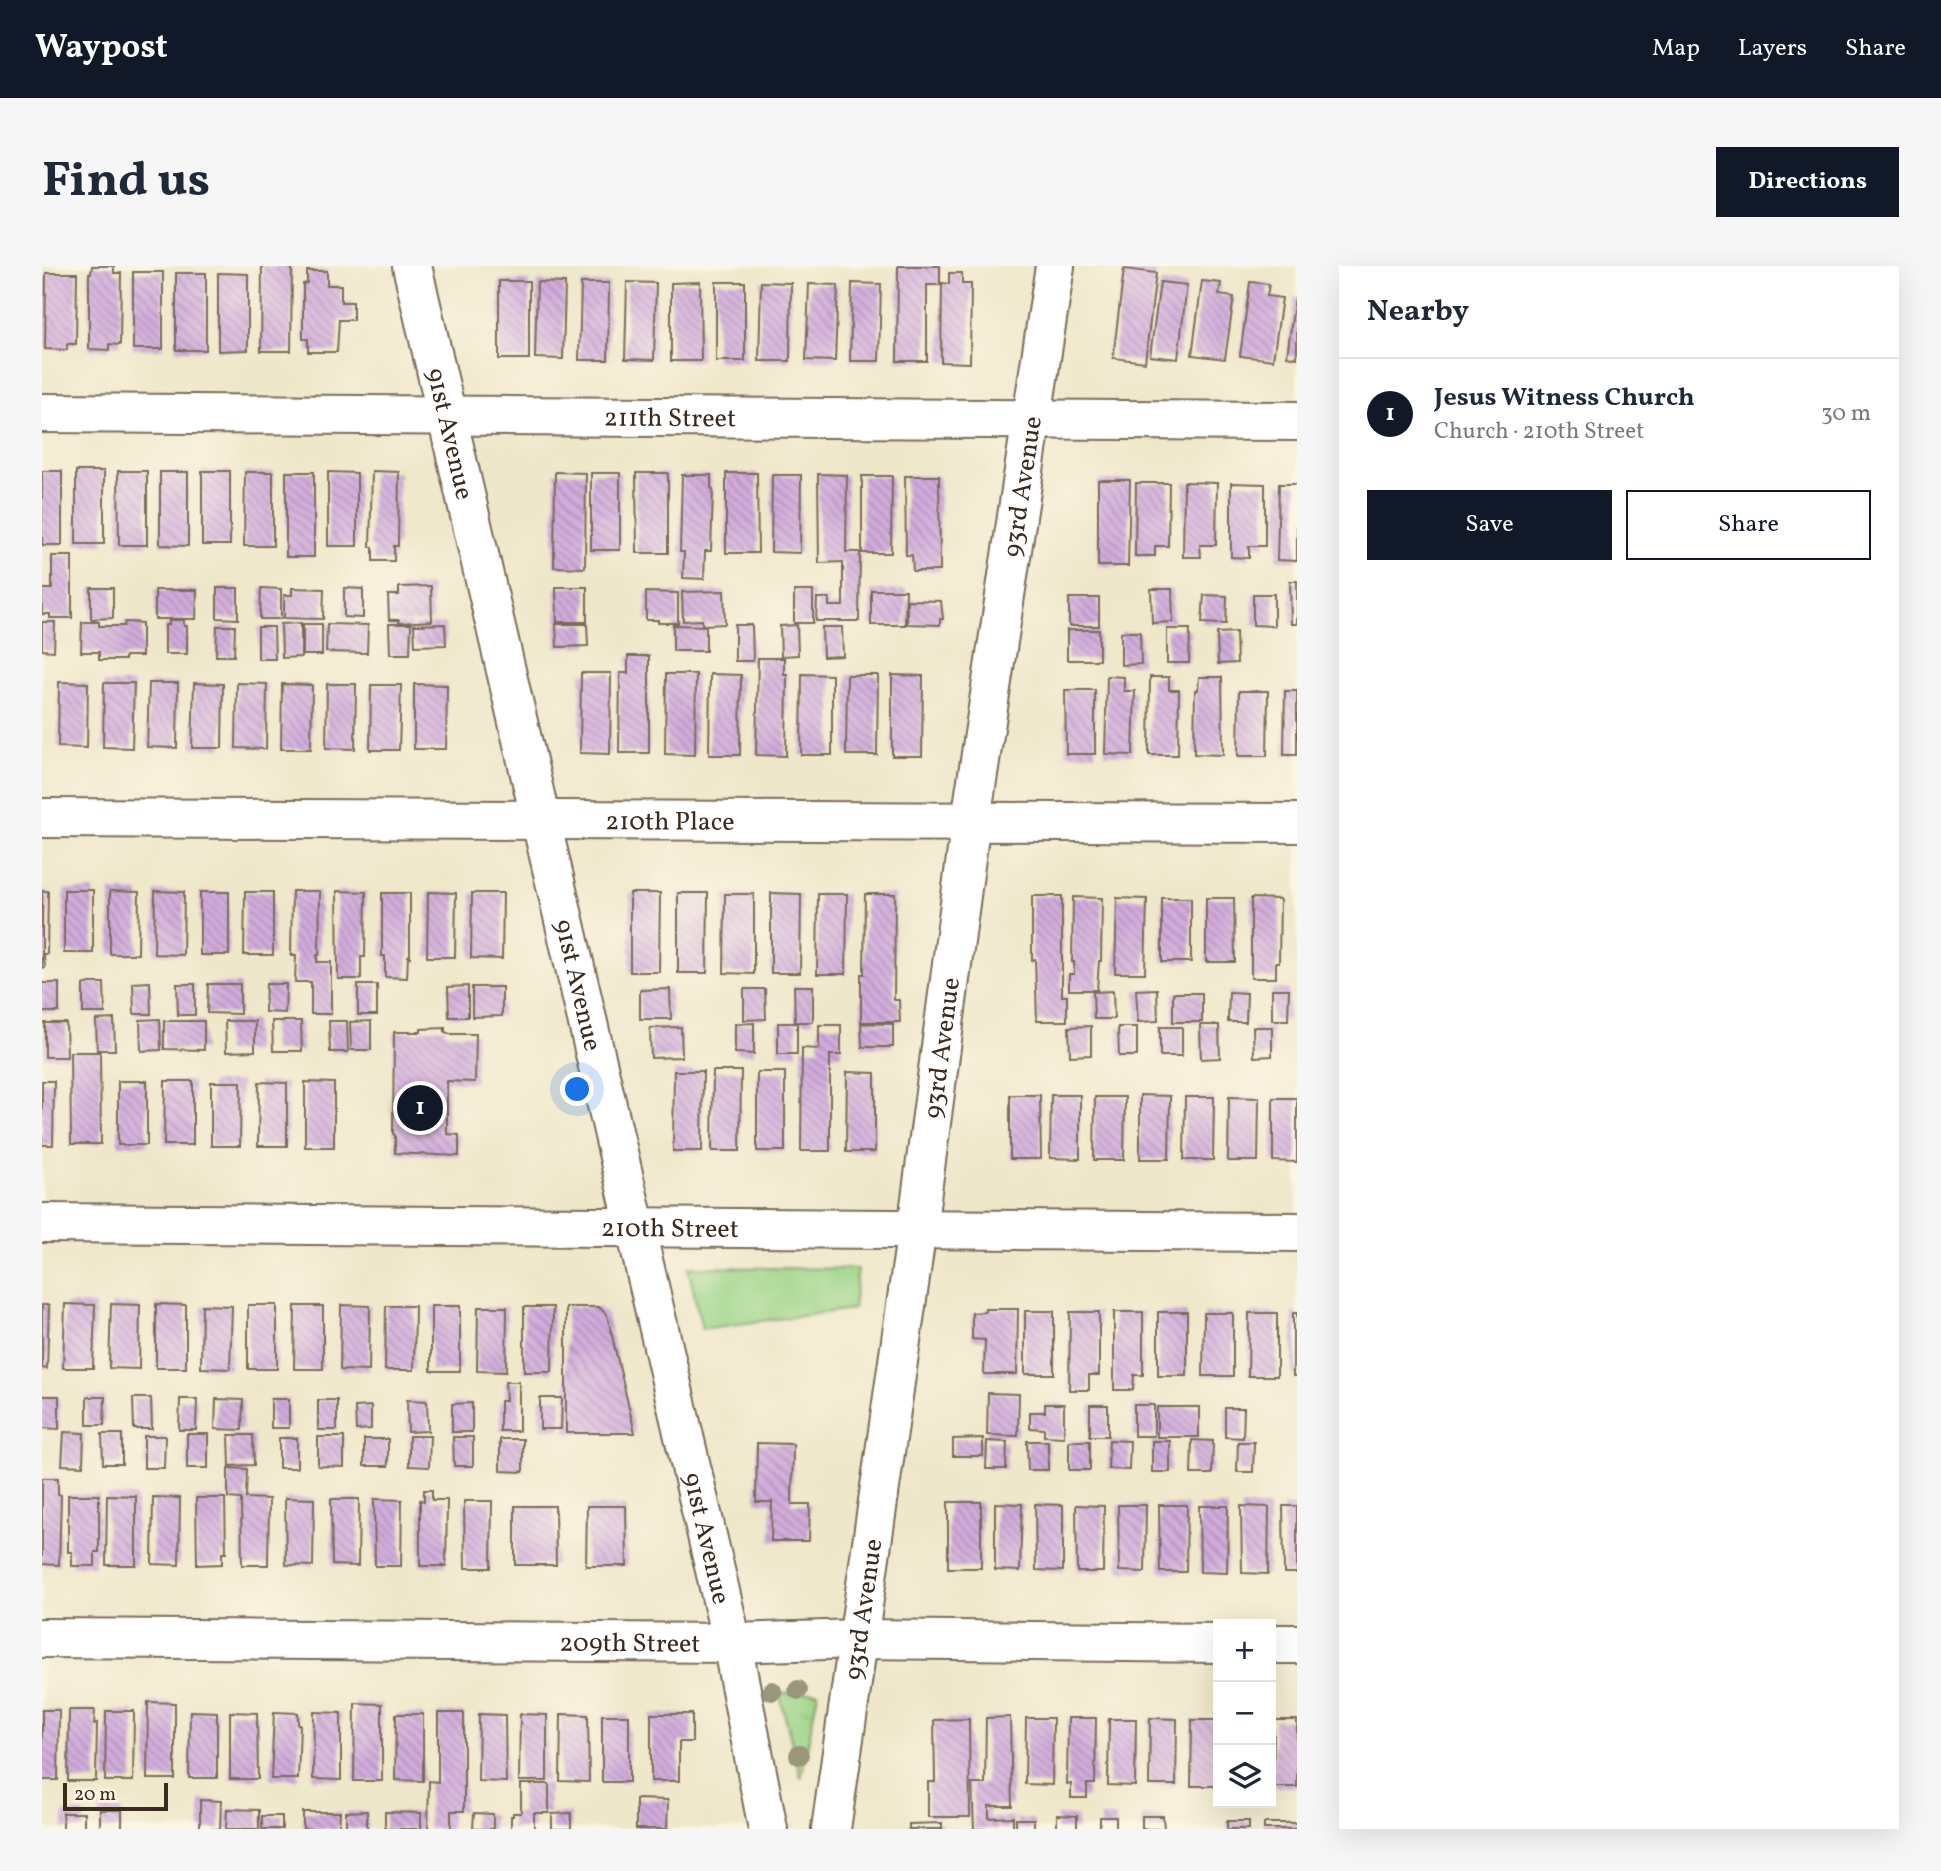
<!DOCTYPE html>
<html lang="en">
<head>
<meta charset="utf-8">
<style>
	:root { --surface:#fff; --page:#f6f6f7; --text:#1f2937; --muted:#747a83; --line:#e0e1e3; --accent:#111827 }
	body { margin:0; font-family:Vollkorn,serif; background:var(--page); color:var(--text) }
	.controls { position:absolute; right:21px; bottom:21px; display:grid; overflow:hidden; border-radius:0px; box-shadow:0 7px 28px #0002 }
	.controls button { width:63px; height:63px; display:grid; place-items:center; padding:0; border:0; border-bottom:2px solid var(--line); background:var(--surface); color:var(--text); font:35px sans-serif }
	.scale { position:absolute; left:21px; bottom:18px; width:105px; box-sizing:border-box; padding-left:7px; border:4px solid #3b2a1e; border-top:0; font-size:19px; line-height:24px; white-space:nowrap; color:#3b2a1e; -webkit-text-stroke:5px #fcf5e5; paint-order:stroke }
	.you { position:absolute; left:536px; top:824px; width:24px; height:24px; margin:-18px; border:5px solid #fff; border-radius:50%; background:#1a73e8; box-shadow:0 0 0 10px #1a73e833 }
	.badge { display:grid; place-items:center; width:46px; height:46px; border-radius:50%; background:var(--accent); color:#fff; font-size:23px; font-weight:700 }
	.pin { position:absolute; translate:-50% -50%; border:4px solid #fff; box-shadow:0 2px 7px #0006 }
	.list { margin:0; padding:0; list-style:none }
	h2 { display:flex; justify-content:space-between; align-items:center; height:91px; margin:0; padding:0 28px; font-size:30px }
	h2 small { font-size:23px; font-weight:400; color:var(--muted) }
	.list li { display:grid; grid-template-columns:46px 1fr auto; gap:21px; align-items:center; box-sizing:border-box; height:112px; padding:0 28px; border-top:2px solid var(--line) }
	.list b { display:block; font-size:26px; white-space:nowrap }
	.list p { margin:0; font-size:23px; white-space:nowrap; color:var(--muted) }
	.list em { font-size:23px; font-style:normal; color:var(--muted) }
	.actions { display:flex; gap:14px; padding:21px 28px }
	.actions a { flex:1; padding:16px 0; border:2px solid var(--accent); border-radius:0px; text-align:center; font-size:24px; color:var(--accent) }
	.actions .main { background:var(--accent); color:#fff }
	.icon { flex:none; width:38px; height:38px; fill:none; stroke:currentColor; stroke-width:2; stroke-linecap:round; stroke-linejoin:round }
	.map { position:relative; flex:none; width:1255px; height:1563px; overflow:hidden; border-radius:0px }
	header { display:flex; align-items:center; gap:42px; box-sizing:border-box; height:98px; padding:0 35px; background:var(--accent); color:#fff }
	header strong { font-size:33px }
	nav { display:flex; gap:38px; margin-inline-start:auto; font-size:24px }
	.intro { display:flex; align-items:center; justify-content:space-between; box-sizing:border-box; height:168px; padding:0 42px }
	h1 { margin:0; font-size:49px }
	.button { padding:18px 32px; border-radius:0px; background:var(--accent); color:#fff; font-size:24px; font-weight:700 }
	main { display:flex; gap:42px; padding:0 42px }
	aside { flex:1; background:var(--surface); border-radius:0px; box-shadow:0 7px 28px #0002 }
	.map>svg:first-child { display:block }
	.green { fill:#9bd487; stroke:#6b7f52; stroke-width:2 }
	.park { fill:url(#park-tufts); stroke:#6b7f52; stroke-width:2 }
	.building { fill:url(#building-back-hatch) }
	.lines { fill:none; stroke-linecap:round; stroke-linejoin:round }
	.minor-casing { stroke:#7a6c5a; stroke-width:42 }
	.minor { stroke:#fff; stroke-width:38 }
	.tree { fill:#999679 }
	.labels { text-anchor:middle; stroke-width:5; stroke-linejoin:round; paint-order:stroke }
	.street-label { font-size:26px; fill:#3b2a1e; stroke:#fcf5e5 }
</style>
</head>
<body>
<header>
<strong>Waypost</strong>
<nav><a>Map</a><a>Layers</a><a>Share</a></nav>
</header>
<div class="intro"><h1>Find us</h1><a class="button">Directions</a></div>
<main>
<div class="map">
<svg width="1255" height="1563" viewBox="0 0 1255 1563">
	<defs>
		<pattern id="park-tufts" width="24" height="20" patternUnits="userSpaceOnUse" patternTransform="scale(1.75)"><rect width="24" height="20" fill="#9bd487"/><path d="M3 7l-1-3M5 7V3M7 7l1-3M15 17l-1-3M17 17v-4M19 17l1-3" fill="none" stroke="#86b674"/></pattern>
		<pattern id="building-back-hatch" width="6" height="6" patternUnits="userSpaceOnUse" patternTransform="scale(1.75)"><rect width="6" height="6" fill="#d2acdd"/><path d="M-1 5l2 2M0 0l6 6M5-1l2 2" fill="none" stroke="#ac8cb3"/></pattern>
	</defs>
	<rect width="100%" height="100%" fill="#fcf5e5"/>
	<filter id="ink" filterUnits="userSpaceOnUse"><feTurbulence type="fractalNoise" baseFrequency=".0143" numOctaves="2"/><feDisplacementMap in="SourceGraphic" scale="14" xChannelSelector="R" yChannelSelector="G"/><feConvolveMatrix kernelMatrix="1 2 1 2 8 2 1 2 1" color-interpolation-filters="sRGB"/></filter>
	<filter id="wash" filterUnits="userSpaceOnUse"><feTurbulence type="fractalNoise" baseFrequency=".00686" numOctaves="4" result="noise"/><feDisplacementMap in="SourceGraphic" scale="28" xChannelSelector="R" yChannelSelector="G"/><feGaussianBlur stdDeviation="1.57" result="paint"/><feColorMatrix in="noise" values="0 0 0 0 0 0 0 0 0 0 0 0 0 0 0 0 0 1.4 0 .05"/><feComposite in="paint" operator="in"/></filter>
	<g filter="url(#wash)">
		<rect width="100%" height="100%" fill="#efe7c9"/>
		<!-- green -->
		<path class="green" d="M646,1001l170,2 -5,40 -151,20z"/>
		<!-- park -->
		<path class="park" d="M776,1426l-17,87 -22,-86z"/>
		<g id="blocks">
			<!-- building -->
			<path class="building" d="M50,0h22v7h7l-1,72 -11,-1v6l-20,-1v-76h2z
				M220,0h30l-1,85h-30z
				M856,0h42v19h-13v76h-30z
				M1082,3l32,4 -11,89 -32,-4z
				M265,5h20v14h14v17h12v18h-14l-2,32h-29v-13h-5v-55l4,-1z
				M91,6h30v77h-30z
				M4,7h31l-1,71h-9v6l-22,-1z
				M134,7h30v77h-30z
				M176,7l30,1v76l-30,1z
				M907,7h13v11h9l-1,79 -29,-1 1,-79 7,1z
				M457,15h30v78h-30z
				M1160,15l19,2 -2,12 15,2 -9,62 -33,-4z
				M495,16l28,1 -2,76 -28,-1z
				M585,16l29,1 -2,77 -29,-1z
				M658,16l1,79h-30v-78z
				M674,16h29v79h-29z
				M719,16l30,1 -1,78h-31z
				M1118,16l27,3 -9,74 -28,-3z
				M1208,16l19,2 -2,12 15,2 -9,62 -33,-4z
				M539,17h28l-1,77h-29z
				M810,17l29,1 -2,77h-29z
				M767,18l29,1 -3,76 -29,-1z
				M1253,31h2v61l-10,-2z
				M0,205h20v74h-20z
				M34,205h28v73h-28z
				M76,205h29v74h-28z
				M160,205h28v74h-28z
				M330,205l27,1 -1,74h-4v15h-21v-14h-3z
				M118,206h28v74l-28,-1z
				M203,206h28v74h-29z
				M244,206h28v85h-28z
				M286,206l29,1v73h-29z
				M513,206l31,1 -1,95 -31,-1z
				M549,207h29v77h-29z
				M594,207h32v80h-31z
				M684,207h31l1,80h-32z
				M776,208l29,1 -1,77h14l-1,69h-43l1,-23h12v8h14v-44l-24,1z
				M640,209h29v13l2,1 -2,62h-6l-1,28 -21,-1 1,-26h-4z
				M730,209h29l-1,78 -29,-1z
				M820,210h30l-1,77h-29z
				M863,210h34l1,95h-27l-1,-16h-6z
				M1056,214h32l-2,86h-30z
				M1142,216l33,1 -1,62h-16l1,12h-18z
				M1094,217h33l-1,63h-13v10h-20z
				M1189,217l34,1v62h-16v12l-18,-1z
				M1237,218h18v77l-20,-1z
				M10,290h20v62h-22v-4h-8v-25h10z
				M1248,315h7v43h-6z
				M389,320l1,35 -33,2v-3h-10l-1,-25h11v-8z
				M514,321h31v35h-30z
				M49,322h22v30l-22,1z
				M175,322h21v31l-21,-1z
				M219,322l20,1v30h-21z
				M250,322l32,1 -1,30 -39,-1v-23h8z
				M302,322l19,1v29l-19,-1z
				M1109,323h21l1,33 -21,1z
				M113,324h42l-1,29h-41z
				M829,324h35l-1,35h-34z
				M682,325l1,33 -23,1v-5l-19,1 -1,-29z
				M752,325h19v32h-19z
				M604,326l32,1v30h-20v-3h-12z
				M1211,328h21v32l-21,-1z
				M1162,329l23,1 -1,28 -24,-1z
				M1027,332h30v28h-30z
				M865,334l34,1 2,18h-3v6l-33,-1z
				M127,354h15v6h3v28h-22v-29h4z
				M0,356h13l-1,29 -12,-1z
				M40,356h17v4h25l1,-4 17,1v33h-17v4h-26v-8h-18z
				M259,357v34l-19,1 -1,-34z
				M261,358h19v31h-19z
				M285,358l41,1 -1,28 -41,-1z
				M347,358h22l-1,30h-20z
				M403,358l1,21 -31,1 -1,-21z
				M514,358h31l1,22 -31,1z
				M631,359l33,1v25h-33z
				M693,359h17l1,36h-18z
				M755,359l1,30 -17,1 -1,-30z
				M175,360h18l-1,30h-18z
				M216,361h16l1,32h-17z
				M780,361h20l1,29 -20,1z
				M1125,363h23l-1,34h-22z
				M1025,364h32v30h-32z
				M1079,366h19l1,32 -20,1z
				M1194,366l1,31 -19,1 -1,-31z
				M586,390h21v97h-30l1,-80h8z
				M716,392h26v16h3l-1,82 -30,-1z
				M539,407h30l-1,81 -30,-1z
				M624,408h30l-1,81 -30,-1z
				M668,408l31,1 -1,80h-31z
				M760,408l30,1v80h-31z
				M805,409h31l-1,80h-31z
				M850,409l31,1 -1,80h-30z
				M1065,410l17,1v14h11l-2,64 -28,-1z
				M1108,411h19v13h10l-1,65h-29z
				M1157,411h23l1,78 -29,-1 1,-64h3z
				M17,416l29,1 -1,65 -29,-1z
				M62,417h30l-2,65 -29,-1z
				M107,417h29l-1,65 -30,-1z
				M152,417l29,1 -1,64h-30z
				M195,417l30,1 -1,65 -30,-1z
				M240,418l30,1 -1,64h-30z
				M285,418h29l-1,65 -29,-1z
				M372,418l33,1 -1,64h-32z
				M329,419h30l-2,65h-29z
				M1023,424h30v64h-29z
				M1197,425h29l-1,65h-29z
				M1243,425h12v64h-13z
				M22,624h29v63h-29z
				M0,625h6l-1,63h-3l1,14h-3z
				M68,625l29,1 -1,62h-28z
				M113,625l29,1 -1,63 -29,-1z
				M250,625h28l-1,64h-2v7h14v52h-20v-32h-16l1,-27h-5z
				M295,625l29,1 -1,65h-4v22h-23z
				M158,626h29v63h-29z
				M203,626h28v63h-29z
				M386,626l28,1 -1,64h-28z
				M340,627h28v64l-2,-1 -1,22 -22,-1v-21h-3z
				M430,627h31l-1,66 -31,-1z
				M588,627h30l-1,79h-29z
				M636,627h30l-1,80h-29z
				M729,627l30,1 -1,79h-29z
				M683,628h29v80l-30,-1z
				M776,628h29l-1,80h-29z
				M823,628h30l-1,106h5l1,22h-39v-48h3z
				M990,630h30v100h5v25h-30l-2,-62 -3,1z
				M1031,631l29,1 -1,63h-2l-2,29h-28v-16h5v-12h-2z
				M1075,632l30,1 -2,74h-30z
				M1120,632h29v64h-29z
				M1164,632h28l1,64h-29z
				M1209,632l29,1 -1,63h-3v16h-25z
				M108,716l1,32h-17l-1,-31z
				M0,717h17v29h-17z
				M48,717h14l1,30h-22v-28z
				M135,718h18v31h-17z
				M166,718h32v30l-33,-1z
				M224,718h20l-1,29 -20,-1z
				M316,719h19v30h-19z
				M426,720v31h-19l-1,-30z
				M752,720h19v36h-18z
				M430,721h30v29l-30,1z
				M628,723l1,30h-31v-29z
				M702,723h21l1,30 -22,1z
				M1115,723l1,32 -20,1 -2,-32z
				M1230,723h17l-1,31h-16z
				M1071,725l1,28h-20l-1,-27z
				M1187,726l18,1 -1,29h-18z
				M1131,727h29v29h-29z
				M72,753l1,31h-18l-1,-30z
				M118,753l1,31 -20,1 -1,-31z
				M122,755h40v29l-40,-1z
				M183,755h30v30l-29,1z
				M230,755h29l1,30h-29z
				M287,755h18l1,31h-18z
				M329,755v29h-20l-1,-28z
				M3,757h21l1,34h-22z
				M712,757v31l-19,-1v-29z
				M736,757h19v31h-19z
				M819,757l32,1v23h-31z
				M777,759h22v30h-11v96h-29l1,-103 17,1z
				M1158,759h19l1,33 -19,1z
				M1049,760v29l-21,1 -1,-29z
				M639,761l1,30 -31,1 -1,-30z
				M1076,761h19v29h-18z
				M1118,761h22v29h-22z
				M1211,761h19v29l-18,1z
				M403,762v4l5,2h26l-1,48 -28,-1v53l12,1v21l-64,-3v-18l-2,-1 1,-102h27v-3z
				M28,786h30l1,92h-30z
				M632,805h29l-1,80h-29z
				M671,805h28l-1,80h-28z
				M715,806h28v79h-28z
				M805,806l28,1v79h-29z
				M0,815h12l-1,64h-11z
				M76,815h29v64h-29z
				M123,815h28v64h-29z
				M169,816h30l-1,64h-29z
				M217,816l28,1v63h-29z
				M263,816l29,1v64h-29z
				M968,829h30l1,64h-31z
				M1009,829h29v64l-30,-1z
				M1098,829l30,1 -1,63h-29z
				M1053,831h30l-1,63h-30z
				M1143,831h29l-1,63h-29z
				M1187,831l30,1 -1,63h-30z
				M1231,832h24v64l-24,-1z
				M23,1038l30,1 -2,63h-30z
				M69,1038l29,1 -1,64 -30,-1z
				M114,1038l30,1v63h-30z
				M0,1039h7l-2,64 -5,-1z
				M160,1039l30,1 -2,63 -29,-1z
				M206,1039h29v64h-29z
				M299,1039l29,1 -1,65 -29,-1z
				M253,1040h28v63h-29z
				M344,1040h29l-1,64h-29z
				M389,1040h29v65h-29z
				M436,1041h29l-1,65 -29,-1z
				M482,1041h29l-1,65h-28z
				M524,1041h33l8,8 28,118h-69z
				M943,1043h33l-1,65h-33l1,-34 -13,-1v-26l13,-1z
				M983,1045h29v63h-29z
				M1028,1046h29v63h-10v15h-20z
				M1072,1046h29v63h-9l-1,15h-19z
				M1116,1046h29v64h-29z
				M1162,1047h29v63h-30z
				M1207,1047h28v63h-29z
				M1251,1047h4v63h-4z
				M463,1116h14v49h-19v-30h6z
				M946,1127l31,1 -1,42 -31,-1z
				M0,1130h17v33l-17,-1z
				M45,1131h18l-1,28h-17z
				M91,1132h18l1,31h-18z
				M498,1132h22l-1,31h-21z
				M138,1133h17l-1,31h-17z
				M174,1133l27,1 -1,30 -27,-1z
				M229,1133h18v29h-18z
				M276,1134h19v30h-19z
				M365,1134l20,1 1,30 -20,1z
				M430,1137v29h-20v-28z
				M1003,1138h19v33l-20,-1v-7l-14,-1v-16h15z
				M1048,1139h18v31h-18z
				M1092,1139h20v31h-20z
				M329,1140v23l-15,1 -1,-23z
				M1115,1141h42v30h-42z
				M1183,1142h19l-1,30 -18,-1z
				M22,1166l20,1 -1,33 -21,-1z
				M60,1168h20v30h-19z
				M145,1168h21v34h-21z
				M187,1169h24l1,30 -24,1z
				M102,1170h21l-1,32h-20z
				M367,1170h21l-1,31 -20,-1z
				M276,1171h26v30l-26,-1z
				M411,1171h20v29h-19z
				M237,1172h18v30h-18z
				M941,1172v18h-30v-17z
				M322,1173h24v27h-24z
				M458,1173h23v33l-23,-1z
				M1067,1174l21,1 -1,29 -21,-1z
				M1150,1174l21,1 -1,33h-21z
				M945,1175l20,1 -1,27h-20z
				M985,1175h21v29h-20z
				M1027,1175h21v29h-21z
				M1110,1175h18v31h-18z
				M1196,1176h16l-1,30h-16z
				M715,1177l36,1 -1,60h18l-1,37h-38l1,-39h-16z
				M186,1202l19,1 -1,29 23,1 -1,66h-26l-1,-66 -13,-1z
				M0,1212h16v16l3,1 -2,70 -17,-1z
				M382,1224h8v10h15l-1,66h-26v-66l4,1z
				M26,1229h31v57h-4v14h-23v-14h-4z
				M65,1229l29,1v69h-30z
				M111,1231l27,1 -1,67 -27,-1z
				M154,1232h29l1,55h-4v11l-25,1z
				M243,1232l29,1 -1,67 -27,-1z
				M289,1233h28l-1,67 -26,-1z
				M332,1233l28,1 -1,66h-26z
				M422,1235h28l-1,67h-26z
				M906,1236h33v66h-33z
				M953,1237l27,1 -2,67 -25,-1z
				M993,1238l28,1v66l-27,-1z
				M1034,1239l28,1 -1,66h-26z
				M1076,1239h28l-1,67 -26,-1z
				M1117,1239h28l-1,67h-26z
				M473,1240h40l1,59h-41z
				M545,1240h39l1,60h-41z
				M1157,1240h29l-1,67 -27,-1z
				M1199,1240l28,1 -1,67 -26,-1z
				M1241,1240h14v67h-13z
				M106,1436l27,1v76h-28z
				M313,1437l27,1v77h-28z
				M0,1444h17l-1,70h-16z
				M27,1444h26l-1,14 3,-1 -1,58h-28z
				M64,1445h28l-1,70h-28z
				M148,1445l27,1v66h-28z
				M188,1446l27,1 1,66h-28z
				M232,1446l24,1v12h2l-2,54h-27z
				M272,1446l27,1v67l-28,-1z
				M396,1447h26v98h-13v18h-23l1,-48 9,1z
				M354,1448h27v67l-28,-1z
				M437,1448l26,1 1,67 -28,-1z
				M478,1448l27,1v66h-28z
				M519,1448l27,1 1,67 -29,-1z
				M609,1448h41v28h-13v39h-28z
				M560,1449h27v67h-27z
				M968,1451l2,89h-23v12l24,-1v12h-39l-2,-45h13l1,-66z
				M984,1452h27l-1,67 -27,-1z
				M1026,1452h28l-1,66h-8v14h-16v-14h-4z
				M1108,1452l27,1 -1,66h-27z
				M927,1453l1,98h-42v-35h7l-1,-62z
				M1067,1453h27l-1,67 -27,-1z
				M1150,1454h26v66h-27z
				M1232,1454h23v67h-24z
				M479,1518h28v29h-15v16h-23v-13h2v-3h8z
				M594,1533l32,1 -1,29h-31z
				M158,1534l21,1 -1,28h-20z
				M185,1543l32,1v19h-33z
				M58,1544h22v19h-22z
				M325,1545v18h-21v-17z
				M261,1546h37l-1,17h-36z
				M343,1546l36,1v16h-36z
				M21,1547h21v16h-21z
				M432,1547l19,1v15h-20z
				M529,1547v16h-19v-15z
				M1015,1549l20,1v13h-20z
				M220,1550h20v13h-20z
				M1100,1550h21l1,13h-22z
				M1058,1551h16v12h-16z
				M974,1553h18v10h-18z
				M1185,1555h22v8h-22z
				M900,1557v6h-33v-5z
				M1222,1557h33v6h-33z"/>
		</g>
	</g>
	<g filter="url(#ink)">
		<use href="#blocks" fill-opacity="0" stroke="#7a6c5a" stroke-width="2"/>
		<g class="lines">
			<defs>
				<g id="minor">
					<path id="s1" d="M370,0l320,1377 36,186"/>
					<path id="s2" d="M0,147l1255,8"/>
					<path id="s3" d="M0,552l1255,5"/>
					<path id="s4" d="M0,957l1255,9"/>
					<path id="s5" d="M0,1372l690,5 127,-4 359,4"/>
					<path d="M1229,1378h26"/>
					<path id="s6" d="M789,1563l86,-600 54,-409 84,-554"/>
				</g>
			</defs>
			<!-- minor casing -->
			<use href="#minor" class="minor-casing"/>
			<!-- minor -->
			<use href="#minor" class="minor"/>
		</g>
		<!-- trees -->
		<g class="tree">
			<circle cx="756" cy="1424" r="10"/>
			<circle cx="730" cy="1425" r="10"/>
			<circle cx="757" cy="1489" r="10"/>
		</g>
	</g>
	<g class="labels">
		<!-- street labels -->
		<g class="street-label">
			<text dy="9" stroke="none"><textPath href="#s2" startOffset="628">211th Street</textPath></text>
			<text dy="9" stroke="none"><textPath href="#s1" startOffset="172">91st Avenue</textPath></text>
			<text dy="9" stroke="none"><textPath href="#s6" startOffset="1356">93rd Avenue</textPath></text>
			<text dy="9" stroke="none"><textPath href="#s3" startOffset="628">210th Place</textPath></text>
			<text dy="9" stroke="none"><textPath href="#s1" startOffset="738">91st Avenue</textPath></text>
			<text dy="9" stroke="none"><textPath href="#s6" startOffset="789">93rd Avenue</textPath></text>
			<text dy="9" stroke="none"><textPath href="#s4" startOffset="628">210th Street</textPath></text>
			<text dy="9" stroke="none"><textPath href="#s1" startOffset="1306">91st Avenue</textPath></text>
			<text dy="9" stroke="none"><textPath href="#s6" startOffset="222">93rd Avenue</textPath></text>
			<text dy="9" stroke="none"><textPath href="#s5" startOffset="588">209th Street</textPath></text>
		</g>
	</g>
</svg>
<div class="controls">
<button>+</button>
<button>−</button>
<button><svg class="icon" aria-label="layers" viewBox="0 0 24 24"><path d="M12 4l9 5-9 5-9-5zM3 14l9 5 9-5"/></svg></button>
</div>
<div class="scale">20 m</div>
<div class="you"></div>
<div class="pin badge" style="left:378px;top:842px">1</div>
</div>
<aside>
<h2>Nearby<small></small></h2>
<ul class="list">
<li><span class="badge">1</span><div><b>Jesus Witness Church</b><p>Church · 210th Street</p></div><em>30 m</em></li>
</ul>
<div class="actions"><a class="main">Save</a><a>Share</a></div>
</aside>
</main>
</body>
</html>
